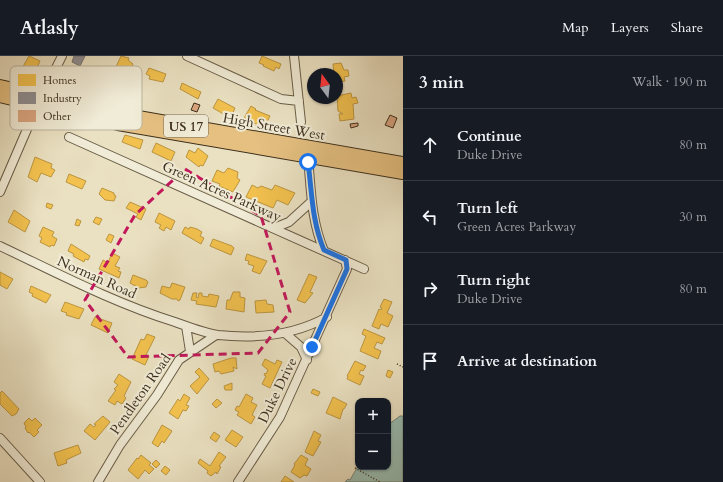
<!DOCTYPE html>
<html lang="en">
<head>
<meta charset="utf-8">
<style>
	:root { --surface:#171b24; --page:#20242c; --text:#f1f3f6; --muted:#9ea1a6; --line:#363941 }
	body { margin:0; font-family:Cardo,serif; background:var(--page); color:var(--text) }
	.controls { position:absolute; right:12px; bottom:12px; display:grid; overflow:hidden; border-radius:8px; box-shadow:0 1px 3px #0004 }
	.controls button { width:36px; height:36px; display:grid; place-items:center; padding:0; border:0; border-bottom:1px solid var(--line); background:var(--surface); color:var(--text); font:20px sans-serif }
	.compass { position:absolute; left:307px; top:12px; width:36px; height:36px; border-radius:50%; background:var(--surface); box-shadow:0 1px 3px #0004; rotate:345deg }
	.stop { position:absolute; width:12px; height:12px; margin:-9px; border:3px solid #1a73e8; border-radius:50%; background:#fff }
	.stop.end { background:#1a73e8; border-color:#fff; box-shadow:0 1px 4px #0008 }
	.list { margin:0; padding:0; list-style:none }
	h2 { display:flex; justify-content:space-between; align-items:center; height:52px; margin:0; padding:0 16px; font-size:17px }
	h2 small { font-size:13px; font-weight:400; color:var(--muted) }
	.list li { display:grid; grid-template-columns:26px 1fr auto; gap:12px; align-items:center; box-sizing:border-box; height:72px; padding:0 16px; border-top:1px solid var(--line) }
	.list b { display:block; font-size:15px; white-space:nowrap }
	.list p { margin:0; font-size:13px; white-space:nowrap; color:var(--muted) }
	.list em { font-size:13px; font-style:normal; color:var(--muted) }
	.icon { flex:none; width:22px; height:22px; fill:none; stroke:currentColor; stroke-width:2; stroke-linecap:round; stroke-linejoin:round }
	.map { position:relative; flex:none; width:403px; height:426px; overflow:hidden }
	header { display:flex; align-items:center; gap:24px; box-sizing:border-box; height:56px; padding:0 20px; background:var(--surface); border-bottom:1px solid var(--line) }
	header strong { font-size:19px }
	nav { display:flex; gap:22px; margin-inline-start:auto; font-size:14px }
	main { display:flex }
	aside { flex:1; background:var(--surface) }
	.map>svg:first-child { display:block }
	.water { fill:#98beb4; stroke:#748578 }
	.homes { fill:#f2c14e; stroke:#bc953f }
	.industry { fill:#8d8d92; stroke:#75716f }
	.building { fill:#d9a580; stroke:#3d2f1d }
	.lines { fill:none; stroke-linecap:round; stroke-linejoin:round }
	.street-casing { stroke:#685c46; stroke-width:10 }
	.primary-casing { stroke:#3d2f1d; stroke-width:14 }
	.path { stroke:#3d2f1d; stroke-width:1.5; stroke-dasharray:1 2; stroke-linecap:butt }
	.street { stroke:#f1ecd7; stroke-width:8 }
	.primary { stroke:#e5c081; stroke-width:12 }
	.route { stroke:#1a73e8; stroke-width:5 }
	.marked { fill:none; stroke:#c2185b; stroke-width:3; stroke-dasharray:8 5; stroke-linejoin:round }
	.labels { text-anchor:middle; stroke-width:4; stroke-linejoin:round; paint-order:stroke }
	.shield { fill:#f1ecd7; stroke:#736855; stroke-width:1 }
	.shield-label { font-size:13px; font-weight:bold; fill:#3d2f1d }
	.street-label { font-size:14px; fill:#3d2f1d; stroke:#f1ecd7 }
	.key { fill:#f1ecd7; stroke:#bbb39f; stroke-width:1 }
	.key-label { font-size:11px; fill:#3d2f1d }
</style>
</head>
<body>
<header>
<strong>Atlasly</strong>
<nav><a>Map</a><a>Layers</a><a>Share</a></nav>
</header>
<main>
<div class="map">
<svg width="403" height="426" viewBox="0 0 403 426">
	<rect width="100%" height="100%" fill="#eae1c2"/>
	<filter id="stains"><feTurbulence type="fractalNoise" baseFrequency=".005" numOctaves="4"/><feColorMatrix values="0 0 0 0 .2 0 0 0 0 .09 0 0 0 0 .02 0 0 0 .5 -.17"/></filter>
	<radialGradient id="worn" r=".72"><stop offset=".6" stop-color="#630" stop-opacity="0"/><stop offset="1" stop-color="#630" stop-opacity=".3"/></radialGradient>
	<!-- water -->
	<path class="water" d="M400,360h3v66h-58l3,-3 2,1 8,-14 30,1v-42z"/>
	<!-- homes -->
	<path class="homes" d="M29,0l11,5 -7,16 -13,-5z
		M121,0l8,2 -1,2 5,4 -5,10 -13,-5z
		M262,0l19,8 -2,5 -3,-2 -2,4 -11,-5 1,-1 -5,-2z
		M341,7l3,7h4l1,6 -5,1 1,4 -8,1v-8h-3l-1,-10z
		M149,12l17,6 -3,8 -14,-3 1,-3 -4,-2z
		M182,27l19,9 -3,7 -18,-10z
		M351,37l1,5 4,-1 2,6 -5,1 1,15 -14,2 -1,-7h4l-5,-3 -1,-15z
		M218,43l17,9 -3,7 -4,-2 -1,3 -14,-8z
		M251,50l5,3 -1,1 15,6 -3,6 -6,-3 -3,6 -14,-7z
		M125,79l18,5 -3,9 -18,-7z
		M156,87l19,9 -4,9 -19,-9z
		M198,92l10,8 -5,10 -3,-1 -1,2 -13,-10 3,-7 6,3z
		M35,101l17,7 -1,4 4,2 -4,7 -10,-4 -4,9 -9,-5z
		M228,112l10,4 -1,6 3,2 -7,12 -14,-6 1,-2 -8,-3 5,-11 7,3z
		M69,118l17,7 -4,8 -16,-7z
		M252,129l6,3 3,-2 11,4 3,-5 20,8 -7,12 -11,-5 -4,8 -27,-11z
		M102,132l12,5v2l2,1 -2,5 -9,-1 -6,-6z
		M130,146l16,7 -5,11 -5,-3 2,-3 -12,-6z
		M47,147l6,2 -2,4 -5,-2z
		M14,154l16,11 -5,11 -17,-10z
		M159,157l16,8 -4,9 -5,-3 -2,4 -5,-3 2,-3 -6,-3z
		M96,161l6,2 -3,6 -6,-3z
		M77,163l4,2 -2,5 -4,-1z
		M43,171l11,5 -2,4 5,3 -3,7 -3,-1 -1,2 -10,-5 2,-4 -3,-2z
		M185,171l4,2 1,-2 7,2 5,3 -2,4 4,2 -3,6 -19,-11z
		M109,178l5,2 -3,7 -5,-3z
		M213,183l19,7 2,2 -3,7 -21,-9z
		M71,188l19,12 -2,4 -3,-1 -1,3 -11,-6 1,-2 -6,-3z
		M112,197l8,4 -5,9 5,2 -2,3 3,1 -2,6 -20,-9 4,-9 5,3z
		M247,198l20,7 -7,13 -8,-3 2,-5 -6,-2 1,-3 -4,-1z
		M0,216l13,7 -6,10 -7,-4z
		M309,218l8,3 -7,15 3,1 -8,10 -8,-3z
		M133,219l13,5 2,2 -2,5 -7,1 -9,-5z
		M172,227l13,4 -5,13 -2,1 -1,-2h-5l-12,-6 2,-7 8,2z
		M31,230l20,9 -5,8 -14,-7 1,-2 -4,-2z
		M233,236h7v5l5,1 -1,14 -18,-3 1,-9h3z
		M193,237h4l-1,4 2,1 1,-5h3v3l6,1 1,-3 10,2 -3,11 -20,-3 1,-3 -6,-1z
		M384,243l8,3 -5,11 6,3 -5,11 -7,-3 -2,5 -7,-3 7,-17 2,1 1,-2 -2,-1z
		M266,244l1,4 6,1 1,7 -18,1 -1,-12z
		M65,246l19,7 -5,10 -13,-4 1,-2 -6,-2z
		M95,261l17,6 -4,10 -17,-8z
		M364,273l21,9 -3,6 -5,-2 -3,6 7,3 -3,8 -18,-8 6,-15 -4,-2z
		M147,278l8,3 -9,18 3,1 -4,9 -13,-6 9,-20 3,1z
		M231,302h5l1,11 -4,-2 1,4 -13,3 -2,-3 -4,1 -2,-8z
		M265,303l10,5 2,-4 5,2 -12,26 -8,-4 4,-8 -2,-1 1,-2 1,1 2,-4 -6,-5z
		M355,305l11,5 -3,5 -2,-1 -2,4 5,2 -4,9 -13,-6 1,-3h-1z
		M199,312l10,11 -12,15 -7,-8 10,-9 -5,-5z
		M388,314l5,2 -3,6 -4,-2z
		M119,318l12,8 -7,14 2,2 -4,6 -5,-3 -2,4 -7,-4 8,-11 -2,-1 4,-4 -4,-3z
		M232,327v7h-7l-1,-4z
		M313,333l7,3 -2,4 -7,-3z
		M2,335l17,18 -3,5 -4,2 -12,-12v-11z
		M184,338l6,4 -4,7 3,1 -3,5 -3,-1 -5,9 -9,-6 9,-14 2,2z
		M246,338l7,4 -2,4 6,3 -5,10 3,2 -4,7 -14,-9 2,-3 -4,-2 2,-4 2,1z
		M333,341l14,7 -3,5h-1l-3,10 -14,-6z
		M217,343l5,4 -6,5 -4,-4z
		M103,360l7,6 -15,18 -11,-9 6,-7 4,3 2,-2 -2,-1z
		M29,362l3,3 3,-3 7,7 -5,5 2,2 -5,5 -5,-5 -1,1 -3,-5 1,-1 -2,-4z
		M162,369l10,6 -8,12 -2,-2 -4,6 -6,-4z
		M232,374l11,7 -7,10 -11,-7z
		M314,375l7,4 -3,6 3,1 -8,14 -8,-4z
		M214,376l6,4 -4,6 -6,-4z
		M78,389l3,8 -15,7 1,3 -9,3 -4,-13z
		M219,396l7,5 -7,9 2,1 -4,7 -1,-2 -5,4 -4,-3 1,-2 -10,-8 2,-4 10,7z
		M141,399l10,8 -2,2 5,4 -5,5 -4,-4 -7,9 -10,-9 9,-12 1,1z
		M301,399l7,4 -3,6 6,4 -4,7 -3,-1 -4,3 -9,-6 4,-7 -1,-1z
		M156,404l4,4 -4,4 -4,-4z
		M165,410l5,4 -4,5 -5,-4z
		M285,420l9,6h-13z"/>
	<!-- industry -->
	<path class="industry" d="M74,0h11l-5,10 -8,-4z"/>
	<!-- building -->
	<path class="building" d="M194,47l6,2 -3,7 -6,-2z
		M390,59l7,3 -4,10 -8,-3z
		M358,67v3l-7,2 -1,-4z"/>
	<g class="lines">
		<defs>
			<path id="street" d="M187,0l94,43 18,2
				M294,0l7,66
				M69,81l295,132
				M308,101c3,32 3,63 16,94
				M0,136l37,-86 25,-50
				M274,172l15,-6 22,-20
				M0,190c57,27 114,57 175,76 14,5 29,11 43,13 38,4 75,1 109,-18
				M186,270l4,25
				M286,278l15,13 6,13
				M0,382l40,44
				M98,426l22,-37 37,-50 22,-35 37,-25
				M238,426l42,-65 67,-148 -2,-9"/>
			<path id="primary" d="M0,30l138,31 265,46
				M0,40l118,28 285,49"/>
		</defs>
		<!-- street casing -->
		<use href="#street" class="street-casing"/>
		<!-- primary casing -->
		<use href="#primary" class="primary-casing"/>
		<!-- path -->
		<path class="path" d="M397,308l6,3
			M355,412l25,14"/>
		<!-- street -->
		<use href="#street" class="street"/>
		<!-- primary -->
		<use href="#primary" class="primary"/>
	</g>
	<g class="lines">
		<!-- route -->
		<path class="route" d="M308,106c4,31 4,60 16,88l22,10 1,9 -35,78"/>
	</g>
	<!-- marked area -->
	<path class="marked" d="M185,113l76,47 29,96 -32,41 -130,4 -43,-57 50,-85z"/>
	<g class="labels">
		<!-- shield labels -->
		<rect class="shield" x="164" y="59" width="44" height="22" rx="3"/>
		<g class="shield-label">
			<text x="186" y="75">US 17</text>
		</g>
		<!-- street labels -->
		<g class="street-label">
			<text transform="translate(274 70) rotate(10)" y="5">High Street West</text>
			<text transform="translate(222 135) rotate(24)" y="5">Green Acres Parkway</text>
			<text transform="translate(97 221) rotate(24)" y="5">Norman Road</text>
			<text transform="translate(277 334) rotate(-64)" y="5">Duke Drive</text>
			<text transform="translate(140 338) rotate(-55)" y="5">Pendleton Road</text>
		</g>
	</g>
	<!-- legend -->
	<rect x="10" y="10" width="132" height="64" rx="6" class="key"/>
	<rect x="18" y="18" width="18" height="12" fill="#f2c14e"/>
	<rect x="18" y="36" width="18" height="12" fill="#8d8d92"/>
	<rect x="18" y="54" width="18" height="12" fill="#d9a580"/>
	<g class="key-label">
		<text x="43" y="28">Homes</text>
		<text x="43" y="46">Industry</text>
		<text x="43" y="64">Other</text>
	</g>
	<rect width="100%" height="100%" filter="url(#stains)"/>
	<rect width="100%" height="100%" fill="url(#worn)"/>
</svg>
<div class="controls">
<button>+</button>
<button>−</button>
</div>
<svg class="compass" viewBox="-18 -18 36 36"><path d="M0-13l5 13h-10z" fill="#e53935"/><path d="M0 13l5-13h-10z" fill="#9ea1a6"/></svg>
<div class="stop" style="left:308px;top:106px"></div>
<div class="stop end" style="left:312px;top:291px"></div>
</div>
<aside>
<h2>3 min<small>Walk · 190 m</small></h2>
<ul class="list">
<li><svg class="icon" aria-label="ahead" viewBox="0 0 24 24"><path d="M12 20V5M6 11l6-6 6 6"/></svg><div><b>Continue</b><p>Duke Drive</p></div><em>80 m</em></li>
<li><svg class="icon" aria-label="left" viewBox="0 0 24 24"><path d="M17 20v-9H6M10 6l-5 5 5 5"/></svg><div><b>Turn left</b><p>Green Acres Parkway</p></div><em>30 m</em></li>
<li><svg class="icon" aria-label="right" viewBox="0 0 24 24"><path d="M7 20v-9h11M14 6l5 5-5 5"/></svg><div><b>Turn right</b><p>Duke Drive</p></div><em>80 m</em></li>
<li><svg class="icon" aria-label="arrive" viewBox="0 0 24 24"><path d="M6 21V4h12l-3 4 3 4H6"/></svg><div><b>Arrive at destination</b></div></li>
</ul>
</aside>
</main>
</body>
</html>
